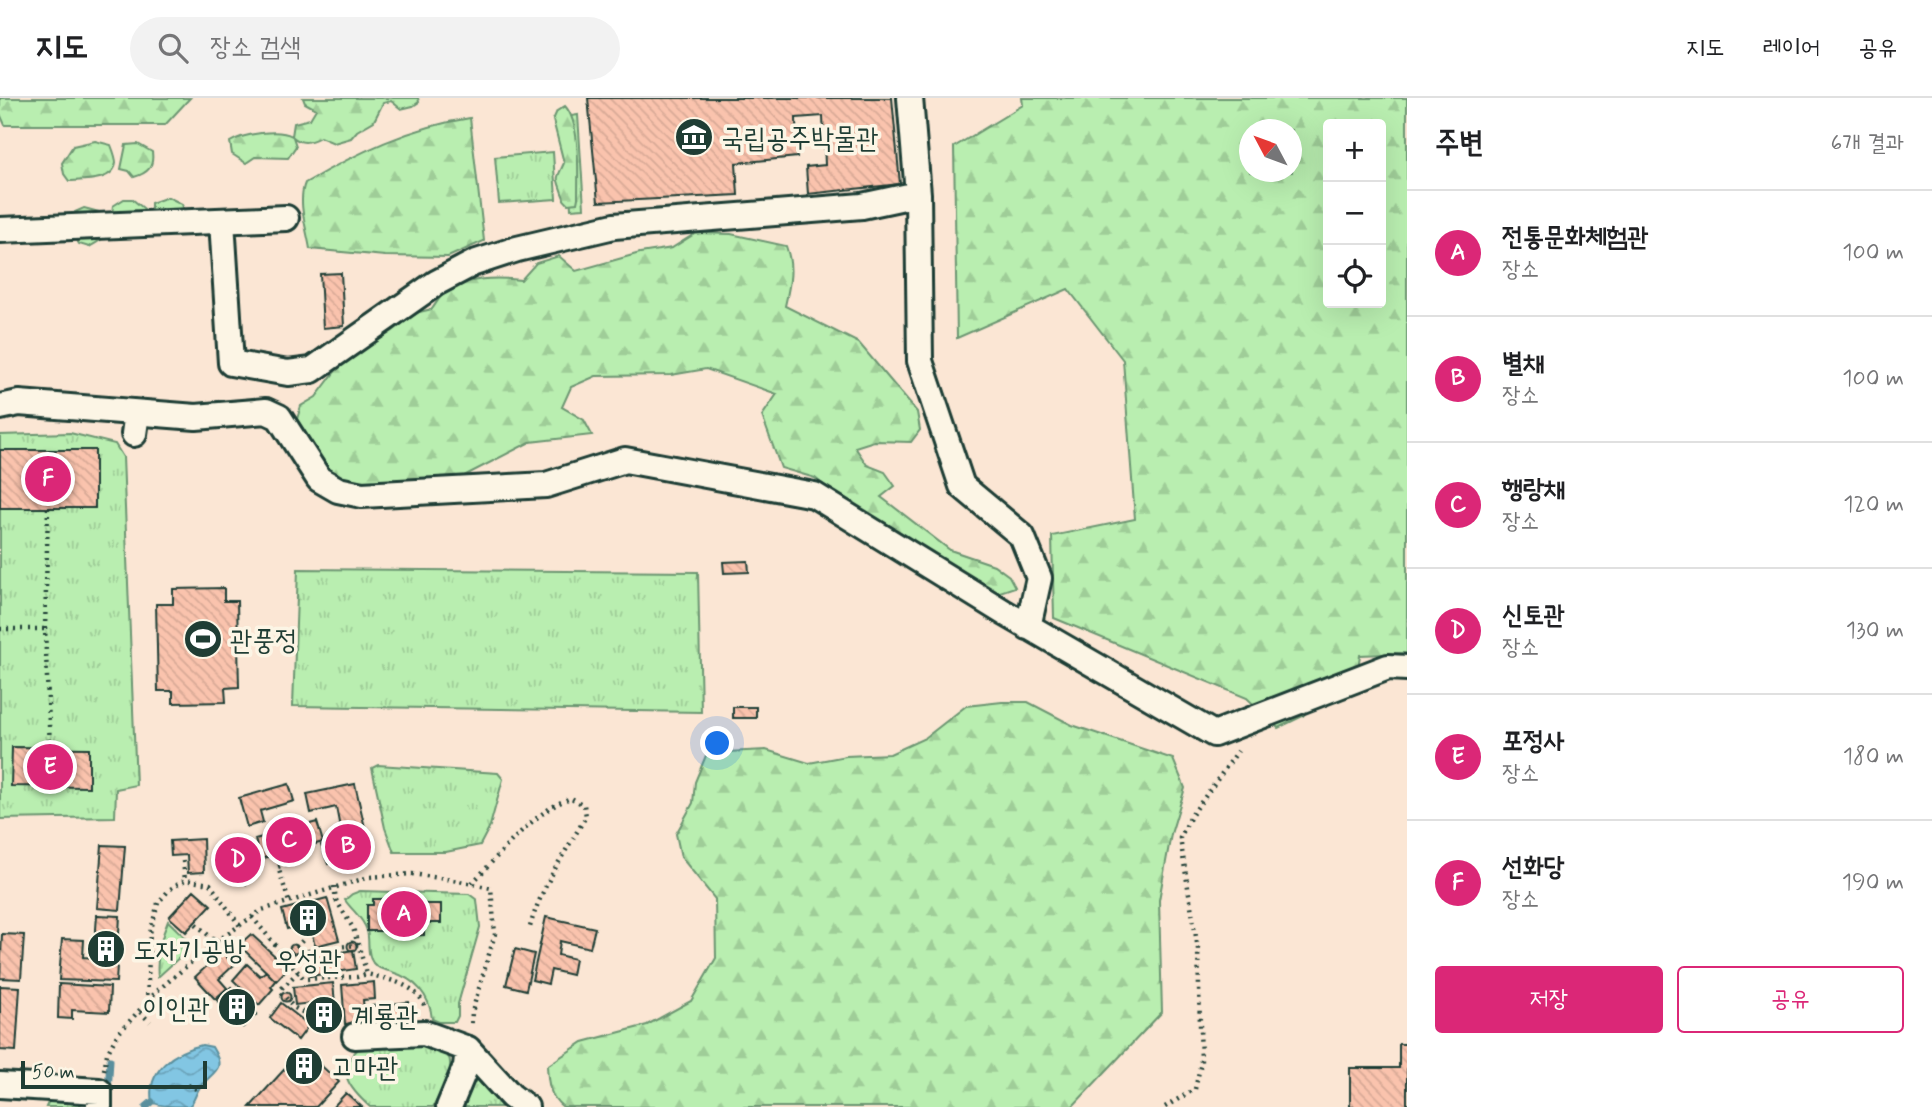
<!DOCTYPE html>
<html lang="ko">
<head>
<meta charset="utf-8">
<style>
	:root { --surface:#fff; --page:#f2f2f2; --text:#202124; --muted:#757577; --line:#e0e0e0; --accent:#db2777 }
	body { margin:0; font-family:Mynerve,"Poor Story",sans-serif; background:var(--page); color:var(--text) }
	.controls { position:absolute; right:21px; top:21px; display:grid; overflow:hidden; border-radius:7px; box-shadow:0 7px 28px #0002 }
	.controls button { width:63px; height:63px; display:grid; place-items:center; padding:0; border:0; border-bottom:2px solid var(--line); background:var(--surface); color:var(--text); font:35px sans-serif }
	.compass { position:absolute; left:1239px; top:21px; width:63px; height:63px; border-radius:50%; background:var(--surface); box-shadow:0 7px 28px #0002; rotate:311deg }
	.scale { position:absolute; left:21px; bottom:18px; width:186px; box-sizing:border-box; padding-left:7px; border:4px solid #1f3d34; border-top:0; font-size:19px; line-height:24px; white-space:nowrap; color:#1f3d34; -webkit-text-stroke:5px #fcf5e5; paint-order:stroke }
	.you { position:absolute; left:718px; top:646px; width:24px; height:24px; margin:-18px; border:5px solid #fff; border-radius:50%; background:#1a73e8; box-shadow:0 0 0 10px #1a73e833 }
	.badge { display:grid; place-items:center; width:46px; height:46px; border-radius:50%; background:var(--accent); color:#fff; font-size:23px; font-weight:700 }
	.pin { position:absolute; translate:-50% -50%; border:4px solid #fff; box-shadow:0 2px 7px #0006 }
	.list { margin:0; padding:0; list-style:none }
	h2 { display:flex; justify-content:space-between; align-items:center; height:91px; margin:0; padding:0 28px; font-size:30px }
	h2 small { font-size:23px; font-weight:400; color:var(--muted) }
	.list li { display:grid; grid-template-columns:46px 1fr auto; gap:21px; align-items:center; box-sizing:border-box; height:126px; padding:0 28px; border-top:2px solid var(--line) }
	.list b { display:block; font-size:26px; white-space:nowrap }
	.list p { margin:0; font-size:23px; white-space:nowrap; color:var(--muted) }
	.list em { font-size:23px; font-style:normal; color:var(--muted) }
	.actions { display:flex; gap:14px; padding:21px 28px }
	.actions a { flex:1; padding:16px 0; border:2px solid var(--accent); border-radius:7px; text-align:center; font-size:24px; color:var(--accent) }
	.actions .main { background:var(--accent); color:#fff }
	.icon { flex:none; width:38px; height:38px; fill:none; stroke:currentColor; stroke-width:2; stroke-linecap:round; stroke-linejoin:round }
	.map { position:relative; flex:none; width:1407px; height:1009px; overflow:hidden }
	header { display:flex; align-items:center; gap:42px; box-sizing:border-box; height:98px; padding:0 35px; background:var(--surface); border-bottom:2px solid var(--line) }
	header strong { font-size:33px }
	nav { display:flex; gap:38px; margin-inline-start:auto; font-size:24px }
	.search { width:490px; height:63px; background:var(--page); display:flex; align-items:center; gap:18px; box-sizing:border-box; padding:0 24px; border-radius:38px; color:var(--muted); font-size:26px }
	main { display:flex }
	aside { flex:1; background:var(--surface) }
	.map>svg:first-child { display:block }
	.grass { fill:url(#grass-tufts); stroke:#6c9672; stroke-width:2 }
	.forest { fill:url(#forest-firs); stroke:#6c9672; stroke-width:2; fill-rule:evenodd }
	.garden { fill:#b9eeb0; stroke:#6c9672; stroke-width:2 }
	.water { fill:url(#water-waves); stroke:#5a8f9d; stroke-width:2 }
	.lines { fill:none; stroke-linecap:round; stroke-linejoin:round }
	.stream { stroke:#5a8f9d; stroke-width:7 }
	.building { fill:url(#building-back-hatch); stroke:#1f3d34; stroke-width:2 }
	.minor-casing { stroke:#1f3d34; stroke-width:30 }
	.path { stroke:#1f3d34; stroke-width:4.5; stroke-dasharray:2 5; stroke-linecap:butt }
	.minor { stroke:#fcf5e5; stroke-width:24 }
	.labels { text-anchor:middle; stroke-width:7; stroke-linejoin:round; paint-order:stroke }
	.poi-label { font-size:28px; fill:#1f3d34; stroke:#fcf5e5; text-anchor:start }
</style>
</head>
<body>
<header>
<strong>지도</strong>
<div class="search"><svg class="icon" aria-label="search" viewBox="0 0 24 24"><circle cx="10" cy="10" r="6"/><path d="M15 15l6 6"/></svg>장소 검색</div>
<nav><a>지도</a><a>레이어</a><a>공유</a></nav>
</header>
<main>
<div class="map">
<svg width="1407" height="1009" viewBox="0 0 1407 1009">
	<defs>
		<pattern id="grass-tufts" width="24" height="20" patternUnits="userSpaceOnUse" patternTransform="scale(1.75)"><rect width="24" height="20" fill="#b9eeb0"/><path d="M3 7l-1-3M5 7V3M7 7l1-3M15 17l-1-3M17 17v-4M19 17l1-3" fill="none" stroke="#9fcd98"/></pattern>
		<pattern id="forest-firs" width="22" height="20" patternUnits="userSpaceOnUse" patternTransform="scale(1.75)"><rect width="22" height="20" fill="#b9eeb0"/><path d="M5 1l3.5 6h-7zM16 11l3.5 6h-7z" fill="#9fcd98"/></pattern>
		<pattern id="water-waves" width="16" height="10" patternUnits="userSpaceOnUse" patternTransform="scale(1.75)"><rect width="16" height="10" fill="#82c6e3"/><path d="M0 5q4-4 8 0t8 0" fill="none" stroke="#6aa2b9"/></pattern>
		<pattern id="building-back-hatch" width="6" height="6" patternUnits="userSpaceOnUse" patternTransform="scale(1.75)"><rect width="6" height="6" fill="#fac3ad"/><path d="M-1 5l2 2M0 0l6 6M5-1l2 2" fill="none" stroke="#d6a895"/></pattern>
	</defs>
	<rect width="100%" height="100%" fill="#fbe6d4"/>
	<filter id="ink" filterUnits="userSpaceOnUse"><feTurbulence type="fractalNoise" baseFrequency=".0143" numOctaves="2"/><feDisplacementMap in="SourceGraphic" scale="14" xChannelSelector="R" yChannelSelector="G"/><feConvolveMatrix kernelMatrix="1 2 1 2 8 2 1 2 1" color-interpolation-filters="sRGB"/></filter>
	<g filter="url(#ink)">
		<!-- grass -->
		<path class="grass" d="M578,17l6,93 -13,1 -6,-92z
			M553,54l3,47 -57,4 -4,-46z
			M70,335l45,11 8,13 13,328 -20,4 -1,28 -115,2v-384z
			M298,471l400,3 3,140 -408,-6z
			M378,667l120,8 5,6 -13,47 -10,19 -34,7h-52l-9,-24 -13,-60z
			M360,793l109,3 8,6 3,27 -22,77v12l-3,6h-16l-7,-3c-2,-24 -17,-40 -40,-47 -7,-2 -14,-3 -19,-9 -7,-9 -3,-22 -6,-32 -4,-14 -15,-20 -22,-31l7,-6z
			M168,823l25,24 -35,32c-2,-20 2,-37 10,-56z
			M420,946c7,2 16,3 22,6 20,10 -2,45 -9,57h-63c-21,-19 -36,-36 -10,-60z
			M475,974l35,35h-50z
			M50,1000l27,1 4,8h-35z"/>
		<!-- forest -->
		<path class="forest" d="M0,0h190l-25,27h-160l-5,-11z
			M303,0h115l1,4 -6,4 -12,3 -10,-8 -8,2 -9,18 -17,10 -6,7 -17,5 -14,-6c-9,5 -18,8 -27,0l3,9 -8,12 -33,-1 -9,6 -14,-9 -2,-12c13,-8 49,-14 62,-6l2,-13 16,-4 6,-10 -11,-6z
			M1022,0h385v555l-47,2 -5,33 -28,-5 -24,33 -25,12 -31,-30 -193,-80 -2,-82 83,-17 -12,-159 -55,-71 -111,49 -3,-191 69,-42zM1328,26h53v179h-53zM1250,32h42v42h-42z
			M565,8c16,17 13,68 13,92l-1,5 -9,1c-8,-9 -1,0 -6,-11 -6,-18 -6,-12 2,-30l-11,-43 4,-9z
			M470,20l14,123 -36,16 -63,-1 -75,-7c-3,-19 -13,-47 -5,-66 51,-30 106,-56 165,-65z
			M95,43l16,4c2,5 5,13 5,18 -2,19 -34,17 -47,18l-5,-7 -2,-11 11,-17z
			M138,46l14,8c2,15 -4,21 -18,25l-5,-6 -8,-2 5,-24z
			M696,135l35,1 55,12c8,21 4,38 -1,60l74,37 58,69 3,18 -9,12 -37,-1 -19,6 12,18 18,7 10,14 -14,11 69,53 44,15 15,11 6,11 -21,7 -133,-78 -46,-38 -34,-10 -19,-52 15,-22 -71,-25 -35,6 -75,1 -25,11 -9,20 22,13 8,15 -62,7 -66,34 -64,14 -60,-9 -17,-20 -26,-42 4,-13 15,-9 21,-28 13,-11 43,-27 22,-18 17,-4c4,-5 8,-14 14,-17 21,-15 51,-15 75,-12l15,-17 23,-7 17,15 64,-18 32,-5z
			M1002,604h26l44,23 101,34 12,29 -14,46 -12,66 3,112 -90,95h-509c-14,-11 -15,-24 -16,-41l36,-24 64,-17 44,-24 25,-43 -1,-59 -34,-42 -5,-23 17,-31 2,-21 12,-29 59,-3 43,13 37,-7 44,-2 35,-16 41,-32z"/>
		<!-- garden -->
		<path class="garden" d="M168,99l14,7 3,10 -34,1v-12z
			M124,101h8l16,13 -37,11 2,-17z
			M84,110l15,4 7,6c1,20 0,20 -17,29l-10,-3 -10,-17 6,-15z"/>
		<!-- water -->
		<path class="water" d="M202,947l10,2c15,24 2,23 -12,40 -4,5 -6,16 -11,19 -9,1 -29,1 -37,-4 -6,-31 22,-51 50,-57z"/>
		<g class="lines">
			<!-- stream -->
			<path class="stream" d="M108,994l2,-32
				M146,1009l6,-5"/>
		</g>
		<!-- building -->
		<path class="building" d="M588,0h304l8,86 -92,10 -2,-27 19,-2 -2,-49 -27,2 1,39 -61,6 2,32 -140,7z
			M341,175l3,53 -21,2 -3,-54z
			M0,352h95v58h-95z
			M748,463l1,11 -25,1 -1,-11z
			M224,490v13h13l2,86 -14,1 1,14 -53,1v-12h-15l-2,-87h17v-15z
			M733,609h23v11h-23z
			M12,649l77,1v39l-78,-1z
			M289,686l5,17 -34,10 3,11 -16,5 -8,-29z
			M355,686l10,44 -24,5 -5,-26 -25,6 -4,-19z
			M317,724l6,20 -63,17 -5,-20z
			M368,731l6,20 -46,15 -7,-19z
			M232,739l30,29 -16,18 -31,-29z
			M203,741l1,33 -16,1 -1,-18 -16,1 -1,-15z
			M102,747l23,1 -5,64 -23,-2z
			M194,792l17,15 -25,27 -17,-15z
			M327,800l12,42 -24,6 -6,-23 -22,6 -5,-19z
			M373,801h38v5h30v19h-17v12l-21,1v-14l-16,1v8h-20v-26h6z
			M97,817l23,1 -4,66 -57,-2 3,-41 22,1 -1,17 11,1z
			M546,819l49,11 -5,20 -30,-7 -2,14 17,4 -3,16 -21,-5 -3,14 -16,-4z
			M2,836l22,1 -3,44 -21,-1z
			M251,836l37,34 -12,13 -37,-36z
			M347.5 848a4.5 4.5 0 1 1 9 0a4.5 4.5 0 1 1-9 0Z
			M289.5 851a4.5 4.5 0 1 1 9 0a4.5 4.5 0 1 1-9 0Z
			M330,849l1,7 22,-4 3,19 -46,7 -3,-26z
			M236,850l4,4 -8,6 -3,-4z
			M515,851l19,5 -8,36 -20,-5z
			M222,854l12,13 -15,14 8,9 -12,11 -20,-22z
			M247,866l13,12 6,-5 10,10 -5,6 2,2 -14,16 -26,-25z
			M374,884l1,17 -12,1 2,23 -20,1 -3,-39z
			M333,885l4,41 -24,3 -2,-24 -16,2 -2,-18z
			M59,886l51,3 -1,25 -37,-2v9l-14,-1z
			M0,888l20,1 -4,64 -16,-1z
			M231,889l26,27 -14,13 -26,-27z
			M281.5 899a4.5 4.5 0 1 1 9 0a4.5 4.5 0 1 1-9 0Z
			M409,904l2,19 -37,4 -2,-19z
			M281,905l28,22 -11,15 -28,-22z
			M1399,946h8v63h-57v-39h49z
			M303,951l36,33 -23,25h-66z
			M346,995l16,14h-29z"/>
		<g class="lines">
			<defs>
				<path id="minor" d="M918,96l2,167 42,125 60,50 17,42 -11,49
					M222,123l9,142 57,10 24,-3 124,-87 38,-20 43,-14 97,-23 248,-20 56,-12 -8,-96
					M0,132l286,-12
					M0,309l19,-4 177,14 70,-6 13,6 40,62 19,11 24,5 184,-10 79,-25 189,35 191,118 209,121 174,-67 19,1
					M134,336l3,-21
					M355,938l69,-3 44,16 43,47 15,11
					M0,987l99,6v16
					M449,1009l17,-41 2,-17"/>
			</defs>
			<!-- minor casing -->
			<use href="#minor" class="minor-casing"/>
			<!-- path -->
			<path class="path" d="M48,410l-3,121 5,119
				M0,531h45
				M287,716l15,44 -24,9 11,35
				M183,763l2,19
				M472,785c28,-28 61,-72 99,-85l13,7 2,11c-21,38 -44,68 -56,111
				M334,788l2,14 17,28 14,46c20,5 55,11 58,36
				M252,819l52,62 53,-2 10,-3
				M196,826l20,18
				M221,841l21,23
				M336,849l22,-2
				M286,859l18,-18
				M298,874l-18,18 13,17 11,6
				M147,904l3,-69 8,-30 11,-13 16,-10 25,4 30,42
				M140,914l10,10
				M104,972l3,-16 10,-19 39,-43 57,-48 49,-34 107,-33 43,-3 47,7 32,7 4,46 -23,78 -1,15
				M188,987l10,5
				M1165,1009l30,-18 6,-26 -3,-114 -18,-111 11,-22 47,-65"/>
			<!-- minor -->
			<use href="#minor" class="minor"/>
		</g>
	</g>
	<!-- icons -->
	<defs>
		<symbol id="museum-disc" viewBox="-11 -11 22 22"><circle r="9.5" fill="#1f3d34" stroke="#fcf5e5"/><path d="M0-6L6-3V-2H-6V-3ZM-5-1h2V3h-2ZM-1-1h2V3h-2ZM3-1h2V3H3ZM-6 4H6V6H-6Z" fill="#fff"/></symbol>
		<symbol id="stadium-disc" viewBox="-11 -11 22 22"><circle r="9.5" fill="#1f3d34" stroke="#fcf5e5"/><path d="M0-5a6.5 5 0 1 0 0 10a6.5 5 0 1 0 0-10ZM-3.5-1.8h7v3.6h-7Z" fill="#fff"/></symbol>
		<symbol id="building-disc" viewBox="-11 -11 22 22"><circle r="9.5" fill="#1f3d34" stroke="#fcf5e5"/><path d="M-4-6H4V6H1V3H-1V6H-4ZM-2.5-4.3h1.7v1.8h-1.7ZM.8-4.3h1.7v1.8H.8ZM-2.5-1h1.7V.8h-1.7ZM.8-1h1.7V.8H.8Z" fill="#fff"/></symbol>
	</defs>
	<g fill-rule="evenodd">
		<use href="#museum-disc" x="672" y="17" width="44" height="44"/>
		<use href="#stadium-disc" x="181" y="519" width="44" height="44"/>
		<use href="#building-disc" x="286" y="798" width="44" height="44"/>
		<use href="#building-disc" x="84" y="829" width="44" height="44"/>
		<use href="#building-disc" x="215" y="887" width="44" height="44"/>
		<use href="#building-disc" x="302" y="895" width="44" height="44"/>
		<use href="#building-disc" x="282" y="946" width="44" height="44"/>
	</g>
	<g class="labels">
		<!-- poi labels -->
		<g class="poi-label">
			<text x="721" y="49">국립공주박물관</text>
			<text x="230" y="551">관풍정</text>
			<text x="133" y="861">도자기공방</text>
			<text x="308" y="871" text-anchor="middle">우성관</text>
			<text x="210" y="919" text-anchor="end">이인관</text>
			<text x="351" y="927">계룡관</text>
			<text x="331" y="978">고마관</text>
		</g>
	</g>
</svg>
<div class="controls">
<button>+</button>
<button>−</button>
<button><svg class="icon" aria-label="locate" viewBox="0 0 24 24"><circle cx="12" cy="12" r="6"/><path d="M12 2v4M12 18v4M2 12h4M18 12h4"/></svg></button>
</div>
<svg class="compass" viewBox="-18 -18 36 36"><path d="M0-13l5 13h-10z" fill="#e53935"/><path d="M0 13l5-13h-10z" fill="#757577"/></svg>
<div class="scale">50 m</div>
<div class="you"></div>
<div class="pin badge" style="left:404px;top:816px">A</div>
<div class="pin badge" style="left:348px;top:749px">B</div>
<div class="pin badge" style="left:289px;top:742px">C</div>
<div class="pin badge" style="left:238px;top:762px">D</div>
<div class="pin badge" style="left:50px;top:669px">E</div>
<div class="pin badge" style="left:48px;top:381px">F</div>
</div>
<aside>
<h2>주변<small>6개 결과</small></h2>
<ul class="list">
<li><span class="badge">A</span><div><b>전통문화체험관</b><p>장소</p></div><em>100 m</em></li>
<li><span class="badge">B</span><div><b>별채</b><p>장소</p></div><em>100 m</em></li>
<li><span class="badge">C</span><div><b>행랑채</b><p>장소</p></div><em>120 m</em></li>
<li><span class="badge">D</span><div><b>신토관</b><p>장소</p></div><em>130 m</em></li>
<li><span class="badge">E</span><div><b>포정사</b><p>장소</p></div><em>180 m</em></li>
<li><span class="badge">F</span><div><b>선화당</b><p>장소</p></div><em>190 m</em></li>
</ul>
<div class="actions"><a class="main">저장</a><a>공유</a></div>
</aside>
</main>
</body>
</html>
